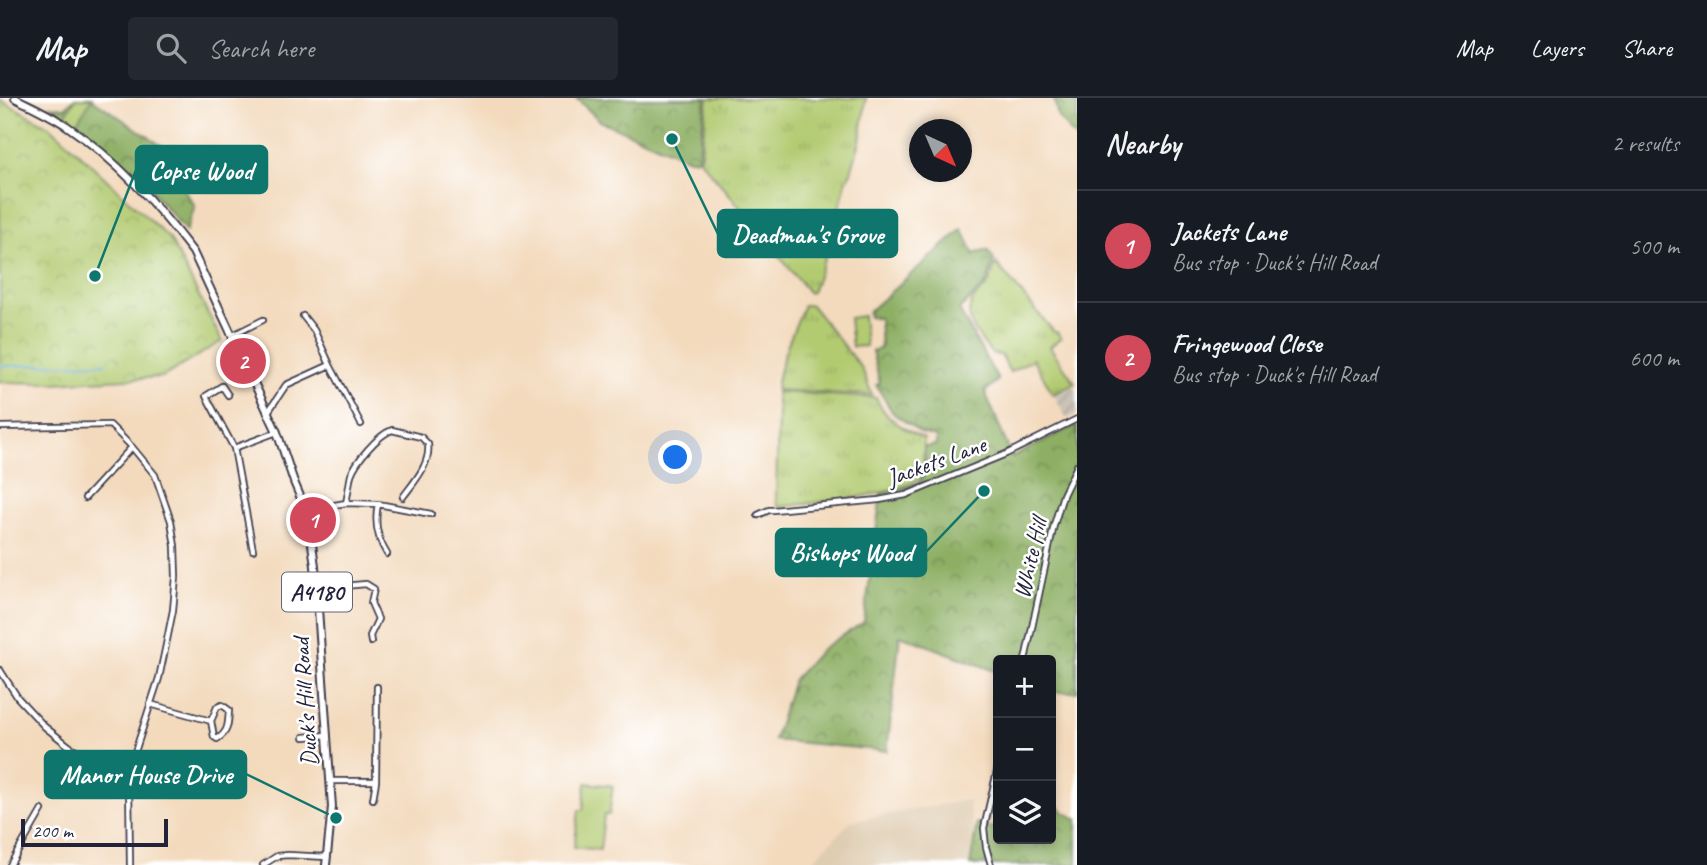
<!DOCTYPE html>
<html lang="en">
<head>
<meta charset="utf-8">
<style>
	:root { --surface:#171b24; --page:#242831; --text:#f1f3f6; --muted:#9ea1a6; --line:#363941; --accent:#d1495b }
	body { margin:0; font-family:Caveat,sans-serif; background:var(--page); color:var(--text) }
	.controls { position:absolute; right:21px; bottom:21px; display:grid; overflow:hidden; border-radius:7px; box-shadow:0 4px 10px #0003 }
	.controls button { width:63px; height:63px; display:grid; place-items:center; padding:0; border:0; border-bottom:2px solid var(--line); background:var(--surface); color:var(--text); font:35px sans-serif }
	.compass { position:absolute; left:909px; top:21px; width:63px; height:63px; border-radius:50%; background:var(--surface); box-shadow:0 4px 10px #0003; rotate:136deg }
	.scale { position:absolute; left:21px; bottom:18px; width:147px; box-sizing:border-box; padding-left:7px; border:4px solid #22223b; border-top:0; font-size:19px; line-height:24px; white-space:nowrap; color:#22223b; -webkit-text-stroke:5px #fff; paint-order:stroke }
	.you { position:absolute; left:676px; top:360px; width:24px; height:24px; margin:-18px; border:5px solid #fff; border-radius:50%; background:#1a73e8; box-shadow:0 0 0 10px #1a73e833 }
	.badge { display:grid; place-items:center; width:46px; height:46px; border-radius:50%; background:var(--accent); color:#fff; font-size:23px; font-weight:700 }
	.pin { position:absolute; translate:-50% -50%; border:4px solid #fff; box-shadow:0 2px 7px #0006 }
	.list { margin:0; padding:0; list-style:none }
	h2 { display:flex; justify-content:space-between; align-items:center; height:91px; margin:0; padding:0 28px; font-size:30px }
	h2 small { font-size:23px; font-weight:400; color:var(--muted) }
	.list li { display:grid; grid-template-columns:46px 1fr auto; gap:21px; align-items:center; box-sizing:border-box; height:112px; padding:0 28px; border-top:2px solid var(--line) }
	.list b { display:block; font-size:26px; white-space:nowrap }
	.list p { margin:0; font-size:23px; white-space:nowrap; color:var(--muted) }
	.list em { font-size:23px; font-style:normal; color:var(--muted) }
	.icon { flex:none; width:38px; height:38px; fill:none; stroke:currentColor; stroke-width:2; stroke-linecap:round; stroke-linejoin:round }
	.map { position:relative; flex:none; width:1077px; height:767px; overflow:hidden }
	header { display:flex; align-items:center; gap:42px; box-sizing:border-box; height:98px; padding:0 35px; background:var(--surface); border-bottom:2px solid var(--line) }
	header strong { font-size:33px }
	nav { display:flex; gap:38px; margin-inline-start:auto; font-size:24px }
	.search { width:490px; height:63px; background:var(--page); display:flex; align-items:center; gap:18px; box-sizing:border-box; padding:0 24px; border-radius:7px; color:var(--muted); font-size:26px }
	main { display:flex }
	aside { flex:1; background:var(--surface) }
	.map>svg:first-child { display:block }
	.built { fill:#dfcdb2 }
	.industrial { fill:url(#industrial-furrows) }
	.grass { fill:url(#grass-tufts); stroke:#6a7656; stroke-width:2 }
	.forest { fill:url(#forest-crowns); stroke:#58684f; stroke-width:2 }
	.park { fill:url(#park-crowns); stroke:#6a7656; stroke-width:2 }
	.pitch { fill:#b2cb71; stroke:#6a7656; stroke-width:2 }
	.lines { fill:none; stroke-linecap:round; stroke-linejoin:round }
	.stream { stroke:#61acda; stroke-width:2 }
	.minor-casing { stroke:#413e4e; stroke-width:8 }
	.major-casing { stroke:#413e4e; stroke-width:10 }
	.minor { stroke:#fff; stroke-width:4.5 }
	.major { stroke:#fff; stroke-width:6 }
	.labels { text-anchor:middle; stroke-width:5; stroke-linejoin:round; paint-order:stroke }
	.shield { fill:#fff; stroke:#646476; stroke-width:2 }
	.shield-label { font-size:23px; font-weight:bold; fill:#22223b }
	.street-label { font-size:24px; fill:#22223b; stroke:#fff }
	.leader { fill:none; stroke:#0f766e; stroke-width:2.5 }
	.callout-dot { fill:#0f766e; stroke:#fff; stroke-width:2.5 }
	.callout { fill:#0f766e; stroke:#0f766e; stroke-width:2.5 }
	.callout-label { font-size:26px; text-anchor:middle; font-weight:bold; fill:#fff }
</style>
</head>
<body>
<header>
<strong>Map</strong>
<div class="search"><svg class="icon" aria-label="search" viewBox="0 0 24 24"><circle cx="10" cy="10" r="6"/><path d="M15 15l6 6"/></svg>Search here</div>
<nav><a>Map</a><a>Layers</a><a>Share</a></nav>
</header>
<main>
<div class="map">
<svg width="1077" height="767" viewBox="0 0 1077 767">
	<defs>
		<pattern id="industrial-furrows" width="10" height="10" patternUnits="userSpaceOnUse" patternTransform="scale(1.75)"><rect width="10" height="10" fill="#cbc3b8"/><path d="M-1 1l2-2M0 10L10 0M9 11l2-2" fill="none" stroke="#aea79f"/></pattern>
		<pattern id="grass-tufts" width="24" height="20" patternUnits="userSpaceOnUse" patternTransform="scale(1.75)"><rect width="24" height="20" fill="#b2cb71"/><path d="M3 7l-1-3M5 7V3M7 7l1-3M15 17l-1-3M17 17v-4M19 17l1-3" fill="none" stroke="#99ae63"/></pattern>
		<pattern id="forest-crowns" width="20" height="18" patternUnits="userSpaceOnUse" patternTransform="scale(1.75)"><rect width="20" height="18" fill="#8daf63"/><path d="M2 6a3 3 0 1 1 6 0M12 15a3 3 0 1 1 6 0" fill="none" stroke="#738e53"/></pattern>
		<pattern id="park-crowns" width="20" height="18" patternUnits="userSpaceOnUse" patternTransform="scale(1.75)"><rect width="20" height="18" fill="#b2cb71"/><path d="M2 6a3 3 0 1 1 6 0M12 15a3 3 0 1 1 6 0" fill="none" stroke="#99ae63"/></pattern>
	</defs>
	<rect width="100%" height="100%" fill="#fff"/>
	<filter id="ink" filterUnits="userSpaceOnUse"><feTurbulence type="fractalNoise" baseFrequency=".0143" numOctaves="2"/><feDisplacementMap in="SourceGraphic" scale="14" xChannelSelector="R" yChannelSelector="G"/><feConvolveMatrix kernelMatrix="1 2 1 2 8 2 1 2 1" color-interpolation-filters="sRGB"/></filter>
	<filter id="wash" filterUnits="userSpaceOnUse"><feTurbulence type="fractalNoise" baseFrequency=".00686" numOctaves="4" result="noise"/><feDisplacementMap in="SourceGraphic" scale="28" xChannelSelector="R" yChannelSelector="G"/><feGaussianBlur stdDeviation="1.57" result="paint"/><feColorMatrix in="noise" values="0 0 0 0 0 0 0 0 0 0 0 0 0 0 0 0 0 1.4 0 .05"/><feComposite in="paint" operator="in"/></filter>
	<g filter="url(#wash)">
		<rect width="100%" height="100%" fill="#f3dabd"/>
		<!-- built -->
		<path class="built" d="M968,702l5,29 -5,36h-160l43,-44z"/>
		<!-- industrial -->
		<path class="industrial" d="M1072,287l5,6v22l-10,6 -13,-24z"/>
		<!-- grass -->
		<path class="grass" d="M708,0h158l-6,43 -9,31 -5,10 -14,57 -20,53 -3,1 -74,-92 -35,-41z
			M996,165l58,69h3l4,6 -11,9 25,36 -22,11 -20,-35 -23,13 -9,-17 -9,-1c-11,-15 -31,-34 -19,-54 4,-6 11,-10 15,-16 4,-6 5,-15 8,-21z
			M804,207h7l51,64 10,26 -96,-5c3,-29 17,-58 28,-85z
			M776,294l100,6c9,21 28,31 48,41l-1,36c-12,20 -118,29 -145,32l-2,-7 2,-88z"/>
		<!-- forest -->
		<path class="forest" d="M75,0h17v1l100,67 -13,16 16,24 -9,25c-22,-26 -44,-53 -70,-75 -21,-18 -46,-30 -65,-50l14,2z
			M576,0h130l-8,60 -9,1 -89,-38z
			M1054,0h23v42l-19,-23z
			M962,131l12,25 13,-4 7,9 -7,24 -28,27 39,70 -13,12 27,65 65,-32v267h-26v-32h-53v12l-98,-37 -13,116 -113,-11 19,-60 30,-32 41,-26 17,-128 37,-10 6,-7 1,-30 11,-2v-8l-15,-4 -28,-20 -17,-28 4,-1 -8,-33 9,-3 -2,-30 -10,-1 -1,-5z
			M1051,702l13,12 13,7v46h-107l7,-42 17,6 4,-17v27h53z"/>
		<!-- park -->
		<path class="park" d="M0,2l51,27 119,112 52,102 -59,36 -111,6 -52,-1z"/>
		<!-- pitch -->
		<path class="pitch" d="M76,0h16l-17,28 -12,-7z
			M863,218l3,30 -14,1 -3,-29z
			M586,685l27,3 -4,29h-5l-4,35 -26,-3 5,-37h4z"/>
		<g class="lines">
			<!-- stream -->
			<path class="stream" d="M0,268l107,-3"/>
		</g>
	</g>
	<g filter="url(#ink)">
		<g class="lines">
			<defs>
				<path id="minor" d="M303,218l11,14 16,35 31,59
					M233,237l30,-15
					M228,297l-6,-9 -16,10 28,52 19,102
					M268,314l18,-27 44,-20
					M0,329l110,-2 22,22 23,28 16,46 4,25 1,31 -3,33 -7,35 -7,33 -25,77 -5,26 1,84
					M234,350l43,-16
					M85,400l47,-51
					M346,405c2,-9 3,-19 5,-28 5,-14 27,-40 41,-45l29,7 7,7c3,20 -14,38 -25,53
					M378,406c-4,19 -1,34 9,50
					M306,412l40,-7 32,1 53,10
					M758,417l11,-5h4l106,-10 27,-5 100,-41 71,-35
					M316,488l16,1 34,-3 8,5 -3,14 7,16 -8,17 1,6
					M1025,562l29,-135 9,-30 14,-29
					M0,572l18,28 27,29 24,19 60,35
					M150,606l61,17 3,16 3,2c12,-7 11,-16 12,-29l-7,-5 -5,2 -6,14
					M304,639l23,-2
					M330,683h46
					M373,701l3,-18 1,-94
					M10,767l32,-55
					M263,767l14,-9 11,-1 39,2
					M991,767l-5,-18 -2,-19 14,-61"/>
				<path id="major" d="M15,0c18,9 36,17 52,28 50,34 90,79 126,126l84,180 17,50 14,33 7,51 17,241 -6,58"/>
			</defs>
			<!-- minor casing -->
			<use href="#minor" class="minor-casing"/>
			<!-- major casing -->
			<use href="#major" class="major-casing"/>
			<!-- minor -->
			<use href="#minor" class="minor"/>
			<!-- major -->
			<use href="#major" class="major"/>
		</g>
	</g>
	<g class="labels">
		<!-- shield labels -->
		<rect class="shield" x="282" y="474.5" width="70" height="39" rx="5"/>
		<g class="shield-label">
			<text x="317" y="502">A4180</text>
		</g>
		<!-- street labels -->
		<g class="street-label">
			<text transform="translate(936 363) rotate(-20)" y="8">Jackets Lane</text>
			<text transform="translate(1030 460) rotate(-77)" y="8">White Hill</text>
			<text transform="translate(305 604) rotate(-94)" y="8">Duck's Hill Road</text>
		</g>
	</g>
	<!-- callouts -->
	<path class="leader" d="M95 178L136 72M672 41L718 136M984 393L926 454M336 720L246 676"/>
	<g class="callout-dot">
		<circle cx="95" cy="178" r="7"/>
		<circle cx="672" cy="41" r="7"/>
		<circle cx="984" cy="393" r="7"/>
		<circle cx="336" cy="720" r="7"/>
	</g>
	<g class="callout">
		<rect x="136" y="48" width="131" height="47" rx="7"/>
		<rect x="718" y="112" width="179" height="47" rx="7"/>
		<rect x="776" y="431" width="150" height="47" rx="7"/>
		<rect x="45" y="653" width="201" height="47" rx="7"/>
	</g>
	<g class="callout-label">
		<text x="201" y="81">Copse Wood</text>
		<text x="808" y="145">Deadman's Grove</text>
		<text x="851" y="463">Bishops Wood</text>
		<text x="146" y="685">Manor House Drive</text>
	</g>
</svg>
<div class="controls">
<button>+</button>
<button>−</button>
<button><svg class="icon" aria-label="layers" viewBox="0 0 24 24"><path d="M12 4l9 5-9 5-9-5zM3 14l9 5 9-5"/></svg></button>
</div>
<svg class="compass" viewBox="-18 -18 36 36"><path d="M0-13l5 13h-10z" fill="#e53935"/><path d="M0 13l5-13h-10z" fill="#9ea1a6"/></svg>
<div class="scale">200 m</div>
<div class="you"></div>
<div class="pin badge" style="left:313px;top:422px">1</div>
<div class="pin badge" style="left:243px;top:263px">2</div>
</div>
<aside>
<h2>Nearby<small>2 results</small></h2>
<ul class="list">
<li><span class="badge">1</span><div><b>Jackets Lane</b><p>Bus stop · Duck's Hill Road</p></div><em>500 m</em></li>
<li><span class="badge">2</span><div><b>Fringewood Close</b><p>Bus stop · Duck's Hill Road</p></div><em>600 m</em></li>
</ul>
</aside>
</main>
</body>
</html>
